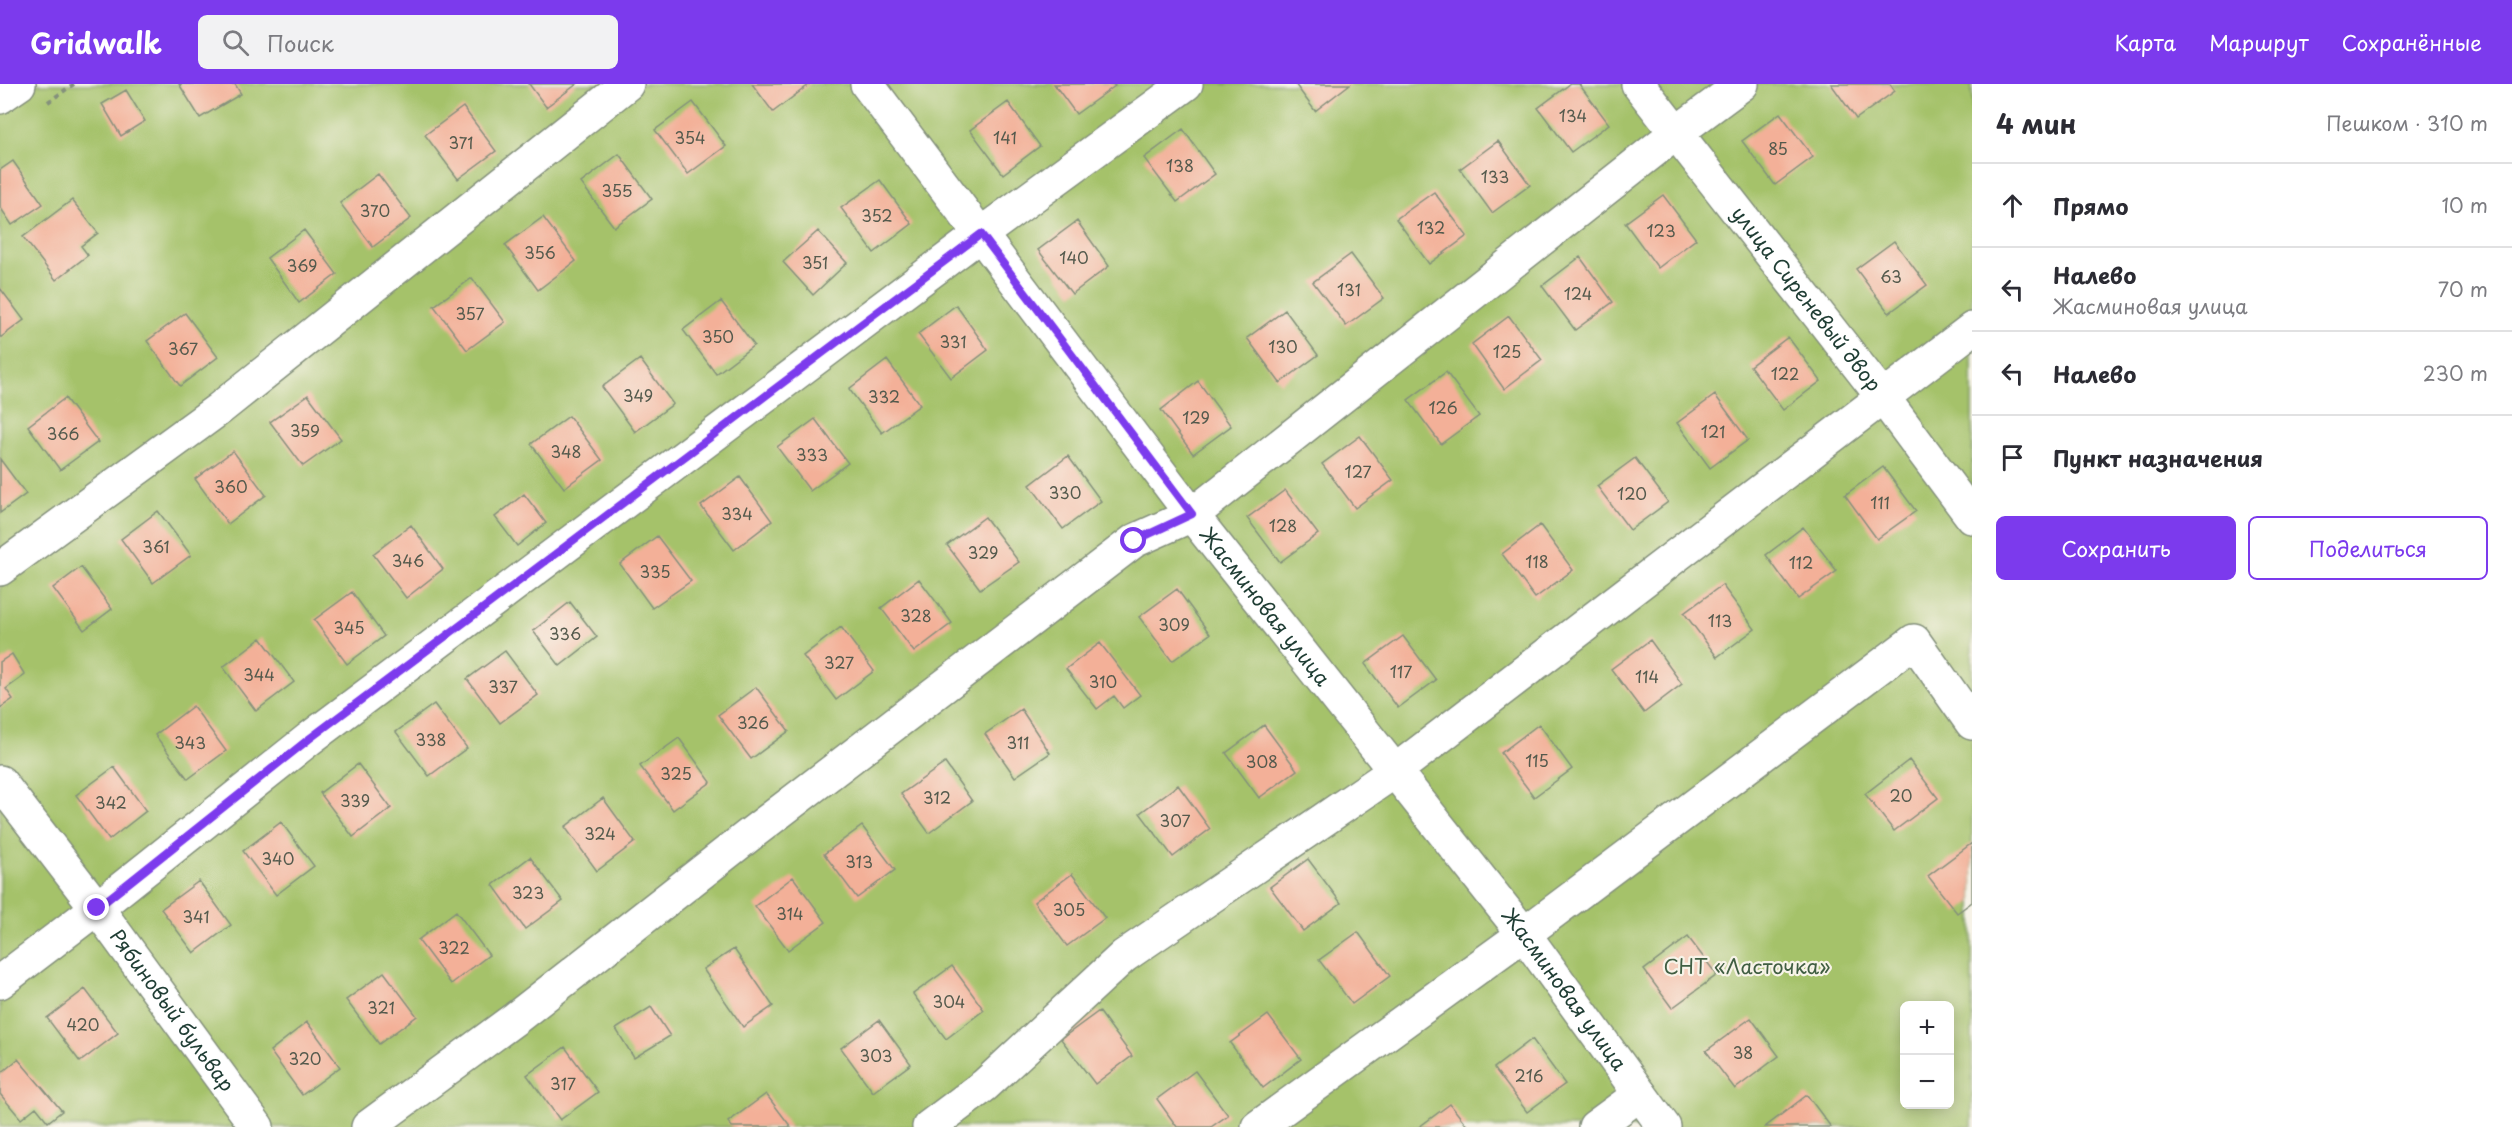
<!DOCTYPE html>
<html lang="ru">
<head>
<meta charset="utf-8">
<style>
	:root { --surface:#fff; --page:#f2f2f3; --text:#2b2b33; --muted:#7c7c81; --line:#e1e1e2; --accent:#7c3aed }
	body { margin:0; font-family:"Playpen Sans",sans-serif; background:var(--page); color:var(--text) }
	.controls { position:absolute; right:18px; bottom:18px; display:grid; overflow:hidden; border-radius:9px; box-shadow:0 3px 15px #0003 }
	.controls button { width:54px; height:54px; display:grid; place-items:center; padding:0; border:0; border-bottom:2px solid var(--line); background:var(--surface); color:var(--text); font:30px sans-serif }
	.stop { position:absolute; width:18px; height:18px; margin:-14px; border:4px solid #7c3aed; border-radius:50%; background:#fff }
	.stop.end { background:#7c3aed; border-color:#fff; box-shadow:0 2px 6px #0008 }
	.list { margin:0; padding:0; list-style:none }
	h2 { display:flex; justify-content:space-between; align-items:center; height:78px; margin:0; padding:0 24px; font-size:26px }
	h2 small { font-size:20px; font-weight:400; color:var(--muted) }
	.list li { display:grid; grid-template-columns:39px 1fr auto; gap:18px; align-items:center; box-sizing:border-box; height:84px; padding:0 24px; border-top:2px solid var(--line) }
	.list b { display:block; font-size:22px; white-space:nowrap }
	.list p { margin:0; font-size:20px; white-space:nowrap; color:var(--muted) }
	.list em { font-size:20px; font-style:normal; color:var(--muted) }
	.actions { display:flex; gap:12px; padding:18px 24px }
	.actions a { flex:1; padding:14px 0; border:2px solid var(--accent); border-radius:9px; text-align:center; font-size:21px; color:var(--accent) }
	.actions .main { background:var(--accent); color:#fff }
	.icon { flex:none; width:33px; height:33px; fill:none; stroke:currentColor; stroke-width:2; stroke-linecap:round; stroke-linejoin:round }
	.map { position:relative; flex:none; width:1972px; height:1043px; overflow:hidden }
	header { display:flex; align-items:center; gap:36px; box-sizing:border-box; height:84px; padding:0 30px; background:var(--accent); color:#fff }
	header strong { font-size:28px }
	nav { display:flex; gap:33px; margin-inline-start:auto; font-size:21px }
	.search { width:420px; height:54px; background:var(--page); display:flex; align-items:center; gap:15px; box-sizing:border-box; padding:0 21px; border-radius:9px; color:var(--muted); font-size:22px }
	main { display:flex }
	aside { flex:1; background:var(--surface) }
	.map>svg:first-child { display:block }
	.green { fill:#a5c26a; stroke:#62804f; stroke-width:1.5; fill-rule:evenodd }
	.building { fill:#f3b098 }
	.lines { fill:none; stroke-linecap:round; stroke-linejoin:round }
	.minor-casing { stroke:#84907b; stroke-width:36 }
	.path { stroke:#84907b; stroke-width:4; stroke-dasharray:4.5 4.5; stroke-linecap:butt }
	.minor { stroke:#fff; stroke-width:33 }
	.route { stroke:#7c3aed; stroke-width:8 }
	.labels { text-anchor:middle; stroke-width:4.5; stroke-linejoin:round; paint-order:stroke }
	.number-label { font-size:16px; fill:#545a4d }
	.street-label { font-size:20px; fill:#1f3d34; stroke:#f7f3e8 }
	.park-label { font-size:20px; fill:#405e42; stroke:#f7f3e8 }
</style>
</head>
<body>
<header>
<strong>Gridwalk</strong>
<div class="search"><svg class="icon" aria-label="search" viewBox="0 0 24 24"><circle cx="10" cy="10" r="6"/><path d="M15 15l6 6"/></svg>Поиск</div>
<nav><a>Карта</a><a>Маршрут</a><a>Сохранённые</a></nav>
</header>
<main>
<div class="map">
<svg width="1972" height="1043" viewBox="0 0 1972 1043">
	<rect width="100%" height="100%" fill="#f7f3e8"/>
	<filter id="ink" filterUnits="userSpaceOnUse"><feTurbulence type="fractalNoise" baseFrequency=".0167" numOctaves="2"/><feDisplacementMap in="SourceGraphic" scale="12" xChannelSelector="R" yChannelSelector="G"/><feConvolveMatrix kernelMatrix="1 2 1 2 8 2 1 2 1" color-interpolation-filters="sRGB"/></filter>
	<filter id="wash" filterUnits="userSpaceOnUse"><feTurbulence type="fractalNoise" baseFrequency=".008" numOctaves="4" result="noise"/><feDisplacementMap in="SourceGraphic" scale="24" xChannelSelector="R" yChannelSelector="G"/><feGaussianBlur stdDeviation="1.35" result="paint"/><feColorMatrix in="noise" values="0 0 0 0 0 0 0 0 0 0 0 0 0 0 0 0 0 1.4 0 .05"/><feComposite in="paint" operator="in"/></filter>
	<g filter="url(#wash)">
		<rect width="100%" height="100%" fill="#eae3c2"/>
		<!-- green -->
		<path class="green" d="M0,0h1972v1043h-1972zM1904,922h46v98h-46z"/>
		<g id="blocks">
			<!-- building -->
			<path class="building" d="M179,0h56l6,10 -41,24z
				M529,0h48l-31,23z
				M752,0h58l-37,28z
				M1054,0h59l2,2 -39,28z
				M1295,0h55l-35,27z
				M1570,0h9l30,40 -38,28 -33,-44z
				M1831,0h59l5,7 -39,28z
				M126,6l19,31 -24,15 -19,-32z
				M693,18l33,44 -38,28 -33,-44z
				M1008,18l32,44 -37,28 -33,-44z
				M463,23l33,44 -38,28 -33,-44z
				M1780,29l33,44 -38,28 -33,-44z
				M1183,45l32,45 -38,28 -33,-44z
				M1498,57l32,44 -38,28 -32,-44z
				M619,70l33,45 -38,28 -33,-44z
				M13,77l30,43 -31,21 -12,-18v-37z
				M378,90l33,44 -38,29 -33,-44z
				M880,96l32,44 -38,29 -33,-45z
				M1434,108l33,44 -38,28 -33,-45z
				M1663,111l33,44 -38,29 -33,-45z
				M72,116l26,33 -17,13 7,9 -32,25 -33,-43z
				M543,133l33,44 -38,29 -33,-45z
				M1077,137l32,45 -37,28 -34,-44z
				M304,146l33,44 -38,29 -32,-45z
				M818,147l29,32 -34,32 -30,-33z
				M1894,157l33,44 -38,28 -33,-44z
				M1351,170l33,44 -38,28 -33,-44z
				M1580,173l33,45 -38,28 -33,-44z
				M472,194l33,44 -38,28 -33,-44z
				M0,204l24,32 -24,18z
				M721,217l33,44 -38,29 -33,-44z
				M956,221l32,45 -37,28 -33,-44z
				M1285,226l33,45 -38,28 -33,-45z
				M185,229l33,44 -38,29 -33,-45z
				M1509,232l33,44 -38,29 -32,-45z
				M1788,253l33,44 -38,29 -33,-44z
				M640,275l33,45 -38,28 -33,-45z
				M887,276l33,45 -38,28 -33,-44z
				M1446,288l33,44 -38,28 -33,-44z
				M1198,297l33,45 -38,28 -32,-44z
				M308,311l33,44 -38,27 -33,-44z
				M1715,311l33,45 -38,28 -33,-45z
				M65,314l33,44 -38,28 -32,-44z
				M569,332l33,44 -38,28 -33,-44z
				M815,335l33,44 -38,28 -33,-44z
				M1360,352l33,44 -38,28 -33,-44z
				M233,367l33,44 -38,29 -33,-45z
				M1068,372l33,45 -38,28 -33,-44z
				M1635,374l33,44 -38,28 -33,-44z
				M0,375l26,35 -26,19z
				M1883,383l33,44 -39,28 -32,-44z
				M740,393l32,44 -38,29 -33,-44z
				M1285,406l33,44 -38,28 -33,-44z
				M524,410l22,29 -29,23 -22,-29z
				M158,427l33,44 -38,28 -32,-44z
				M985,433l34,45 -39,27 -33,-44z
				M411,441l32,44 -37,29 -33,-44z
				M1540,441l33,45 -38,28 -33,-44z
				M1803,443l34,44 -39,28 -32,-44z
				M657,452l34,45 -39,27 -32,-44z
				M81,483l31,42 -28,21 -31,-42z
				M919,495l33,44 -38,29 -33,-44z
				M1722,501l33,44 -38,28 -33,-44z
				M1177,505l33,45 -38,27 -33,-44z
				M352,508l32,44 -37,28 -33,-44z
				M570,518l27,35 -37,29 -27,-35z
				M841,543l33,44 -38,29 -33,-44z
				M1403,552l33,44 -38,28 -33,-44z
				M261,554l33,44 -38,29 -33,-44z
				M1650,556l32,44 -38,29 -33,-44z
				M1100,559l40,52 -17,13 -9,-12 -17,13 -31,-40z
				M505,567l33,44 -38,28 -33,-44z
				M12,570l13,21 -19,14 7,10 -13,9v-46z
				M756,603l33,44 -38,28 -33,-44z
				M434,620l33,44 -38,28 -33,-44z
				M193,622l33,45 -38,28 -33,-44z
				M1021,625l29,44 -35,24 -30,-43z
				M1539,640l33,45 -38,28 -33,-44z
				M1264,641l33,45 -38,28 -33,-45z
				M679,654l32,44 -38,28 -33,-44z
				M1909,676l29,38 -44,33 -29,-37z
				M945,679l27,38 -43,32 -28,-39z
				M358,680l33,44 -38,29 -33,-44z
				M114,683l32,44 -37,29 -33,-45z
				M1178,701l32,44 -37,28 -33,-44z
				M603,714l32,44 -38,29 -32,-44z
				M281,738l33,44 -38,29 -33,-44z
				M862,742l33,44 -38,28 -33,-44z
				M1972,759v59l-15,11 -29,-37z
				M530,773l33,44 -38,28 -32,-44z
				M1308,775l33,44 -38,28 -33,-44z
				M1072,790l33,44 -38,28 -33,-44z
				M793,793l33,45 -38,28 -33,-44z
				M199,797l32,44 -37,28 -33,-44z
				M456,827l33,44 -38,29 -33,-44z
				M1358,848l32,44 -38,28 -33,-44z
				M1688,853l29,38 -45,33 -28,-38z
				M734,865l39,57 -30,21 -40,-58z
				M952,882l32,44 -38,29 -33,-45z
				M384,888l33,44 -38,28 -33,-44z
				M85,905l33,44 -38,29 -33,-44z
				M651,923l19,29 -36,22 -18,-29z
				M1099,927l33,45 -37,28 -34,-45z
				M1268,931l33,44 -38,29 -33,-45z
				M1751,934l28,38 -44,33 -29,-38z
				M879,936l32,44 -38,28 -32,-44z
				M307,938l33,45 -38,28 -32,-44z
				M1532,955l33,45 -38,28 -33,-44z
				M565,963l33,45 -38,28 -33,-45z
				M18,975l44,52 -14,11 -12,-15 -15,12 -21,-25v-20z
				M1195,987l33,44 -17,12h-34l-20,-28z
				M766,1010l25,33h-59l-4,-5z
				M1807,1011l24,32h-66z
				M1450,1020l18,23h-49z"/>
		</g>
	</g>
	<g filter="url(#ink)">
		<use href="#blocks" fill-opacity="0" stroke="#84907b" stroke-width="1.5"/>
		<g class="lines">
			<defs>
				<g id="minor">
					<path id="s1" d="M867,0l325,431 332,419 140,193"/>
					<path id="s2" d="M1638,0l244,312 90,121"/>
					<path d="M0,13l19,-13"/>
					<path d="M0,485l219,-160 408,-325"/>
					<path id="s3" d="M0,698l97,126 160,219"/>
					<path d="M0,898l97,-74 212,-169 672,-505 205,-150"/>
					<path d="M368,1043l148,-109 232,-182 386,-295 58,-26 484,-382 66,-49"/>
					<path d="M929,1043l56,-42 139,-129 271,-185 577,-442"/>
					<path d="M1258,1043l266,-193 390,-293 58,82"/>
					<path d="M1595,1043l45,-33"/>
				</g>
			</defs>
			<!-- minor casing -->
			<use href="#minor" class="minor-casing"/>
			<!-- path -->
			<path class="path" d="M48,18l26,-18"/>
			<!-- minor -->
			<use href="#minor" class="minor"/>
		</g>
	</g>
	<g class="lines" filter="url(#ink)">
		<!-- route -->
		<path class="route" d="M97,824l212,-169 672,-505 211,280 -58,27"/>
	</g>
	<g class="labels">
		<!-- number labels -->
		<g class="number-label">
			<text x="1573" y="38">134</text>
			<text x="690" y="60">354</text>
			<text x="1005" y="60">141</text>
			<text x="461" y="65">371</text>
			<text x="1778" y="71">85</text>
			<text x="1180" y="88">138</text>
			<text x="1495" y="99">133</text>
			<text x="617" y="113">355</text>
			<text x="375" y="133">370</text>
			<text x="877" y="138">352</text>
			<text x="1431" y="150">132</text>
			<text x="1661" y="153">123</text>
			<text x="540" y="175">356</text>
			<text x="1074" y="180">140</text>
			<text x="815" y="185">351</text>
			<text x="302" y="188">369</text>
			<text x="1891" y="199">63</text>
			<text x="1349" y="212">131</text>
			<text x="1578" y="216">124</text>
			<text x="470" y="236">357</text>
			<text x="718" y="259">350</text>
			<text x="953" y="264">331</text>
			<text x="1283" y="269">130</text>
			<text x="183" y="271">367</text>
			<text x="1507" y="274">125</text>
			<text x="1785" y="296">122</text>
			<text x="638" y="318">349</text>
			<text x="884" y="319">332</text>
			<text x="1443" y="330">126</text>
			<text x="1196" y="340">129</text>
			<text x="305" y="353">359</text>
			<text x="1713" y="354">121</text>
			<text x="63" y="356">366</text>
			<text x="566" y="374">348</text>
			<text x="812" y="377">333</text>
			<text x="1358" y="394">127</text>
			<text x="231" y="409">360</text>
			<text x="1065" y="415">330</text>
			<text x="1632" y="416">120</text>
			<text x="1880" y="425">111</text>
			<text x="737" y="436">334</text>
			<text x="1283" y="448">128</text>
			<text x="156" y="469">361</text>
			<text x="983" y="475">329</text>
			<text x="408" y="483">346</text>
			<text x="1537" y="484">118</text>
			<text x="1801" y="485">112</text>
			<text x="655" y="494">335</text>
			<text x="916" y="538">328</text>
			<text x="1720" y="543">113</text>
			<text x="1174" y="547">309</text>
			<text x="349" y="550">345</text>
			<text x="565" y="556">336</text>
			<text x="839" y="585">327</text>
			<text x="1401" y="594">117</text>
			<text x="259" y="597">344</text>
			<text x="1647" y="599">114</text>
			<text x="1103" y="604">310</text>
			<text x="503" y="609">337</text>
			<text x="753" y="645">326</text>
			<text x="431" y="662">338</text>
			<text x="190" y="665">343</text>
			<text x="1018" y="665">311</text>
			<text x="1537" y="683">115</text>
			<text x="1262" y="684">308</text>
			<text x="676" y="696">325</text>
			<text x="1901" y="718">20</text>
			<text x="937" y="720">312</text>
			<text x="355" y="723">339</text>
			<text x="111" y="725">342</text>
			<text x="1175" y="743">307</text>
			<text x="600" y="756">324</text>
			<text x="278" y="781">340</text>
			<text x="859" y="784">313</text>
			<text x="528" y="815">323</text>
			<text x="1069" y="832">305</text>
			<text x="790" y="836">314</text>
			<text x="196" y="839">341</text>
			<text x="454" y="870">322</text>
			<text x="949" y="924">304</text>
			<text x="381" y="930">321</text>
			<text x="83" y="947">420</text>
			<text x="1743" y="975">38</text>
			<text x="876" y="978">303</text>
			<text x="305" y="981">320</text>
			<text x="1529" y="998">216</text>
			<text x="563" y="1006">317</text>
		</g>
		<!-- street labels -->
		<g class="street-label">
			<text dy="7" stroke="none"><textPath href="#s2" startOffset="273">улица Сиреневый двор</textPath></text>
			<text dy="7" stroke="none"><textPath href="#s1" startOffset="657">Жасминовая улица</textPath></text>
			<text dy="7" stroke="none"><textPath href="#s1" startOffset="1143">Жасминовая улица</textPath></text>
			<text dy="7" stroke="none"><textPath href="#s3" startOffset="286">Рябиновый бульвар</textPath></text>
		</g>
		<!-- park labels -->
		<g class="park-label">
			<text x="1747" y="890">СНТ «Ласточка»</text>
		</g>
	</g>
</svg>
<div class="controls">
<button>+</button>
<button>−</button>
</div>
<div class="stop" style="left:1134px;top:457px"></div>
<div class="stop end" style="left:97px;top:824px"></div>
</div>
<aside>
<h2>4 мин<small>Пешком · 310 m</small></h2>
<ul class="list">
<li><svg class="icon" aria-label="ahead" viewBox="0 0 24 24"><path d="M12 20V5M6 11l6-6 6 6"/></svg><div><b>Прямо</b></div><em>10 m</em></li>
<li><svg class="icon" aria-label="left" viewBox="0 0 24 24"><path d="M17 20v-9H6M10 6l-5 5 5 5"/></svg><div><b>Налево</b><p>Жасминовая улица</p></div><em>70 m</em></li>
<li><svg class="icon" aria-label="left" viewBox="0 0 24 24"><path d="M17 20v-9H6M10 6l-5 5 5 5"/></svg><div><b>Налево</b></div><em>230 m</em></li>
<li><svg class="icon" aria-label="arrive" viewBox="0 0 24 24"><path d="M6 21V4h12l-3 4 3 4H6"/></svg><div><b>Пункт назначения</b></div></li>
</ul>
<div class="actions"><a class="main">Сохранить</a><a>Поделиться</a></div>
</aside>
</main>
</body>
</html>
